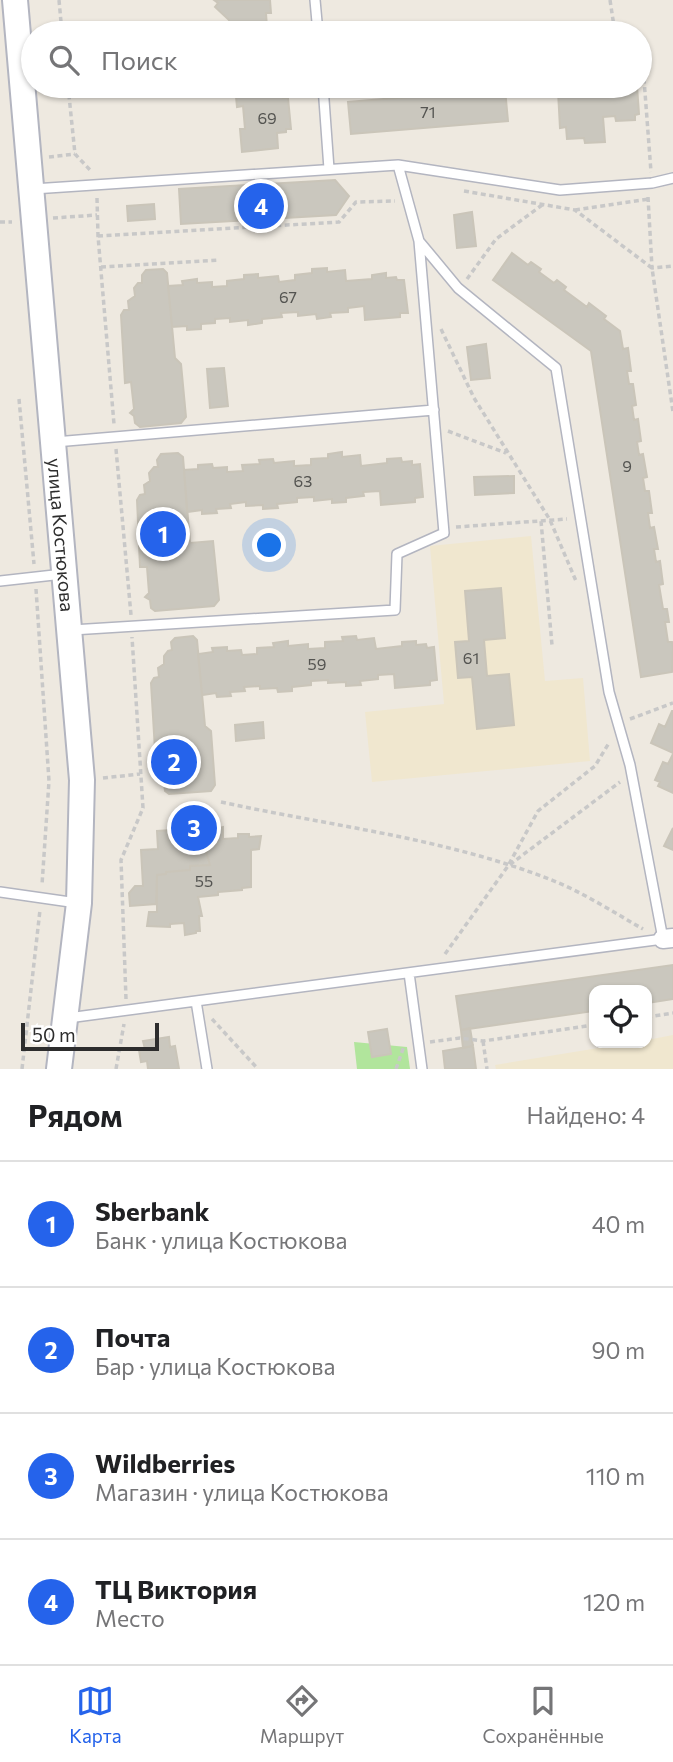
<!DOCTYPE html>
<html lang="ru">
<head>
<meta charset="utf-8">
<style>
	:root { --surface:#fff; --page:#f2f2f2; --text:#202124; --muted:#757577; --line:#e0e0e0; --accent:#2563eb }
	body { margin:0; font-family:Commissioner,sans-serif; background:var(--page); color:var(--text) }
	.controls { position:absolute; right:21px; bottom:21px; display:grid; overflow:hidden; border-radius:14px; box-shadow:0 2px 5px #0004 }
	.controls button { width:63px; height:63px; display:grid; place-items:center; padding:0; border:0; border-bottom:2px solid var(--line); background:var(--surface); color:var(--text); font:35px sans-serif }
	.scale { position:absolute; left:21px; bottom:18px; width:138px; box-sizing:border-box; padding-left:7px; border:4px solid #2d2d2d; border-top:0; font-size:19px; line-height:24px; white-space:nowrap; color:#2d2d2d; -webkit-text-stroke:5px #fff; paint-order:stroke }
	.you { position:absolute; left:270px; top:546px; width:24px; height:24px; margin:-18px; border:5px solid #fff; border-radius:50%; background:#1a73e8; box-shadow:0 0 0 10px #1a73e833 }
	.badge { display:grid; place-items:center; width:46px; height:46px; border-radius:50%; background:var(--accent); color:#fff; font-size:23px; font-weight:700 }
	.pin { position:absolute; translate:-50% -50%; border:4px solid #fff; box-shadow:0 2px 7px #0006 }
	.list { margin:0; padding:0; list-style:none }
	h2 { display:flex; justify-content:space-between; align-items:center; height:91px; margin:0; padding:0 28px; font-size:30px }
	h2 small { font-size:23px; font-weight:400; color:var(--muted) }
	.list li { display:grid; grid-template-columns:46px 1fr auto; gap:21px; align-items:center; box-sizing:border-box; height:126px; padding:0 28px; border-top:2px solid var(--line) }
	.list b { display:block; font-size:26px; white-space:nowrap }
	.list p { margin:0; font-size:23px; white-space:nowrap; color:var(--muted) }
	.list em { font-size:23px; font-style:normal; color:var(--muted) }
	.icon { flex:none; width:38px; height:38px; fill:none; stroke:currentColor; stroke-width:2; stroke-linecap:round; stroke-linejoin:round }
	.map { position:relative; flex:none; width:673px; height:1069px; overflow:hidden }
	.search { position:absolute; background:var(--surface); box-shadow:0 2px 5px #0004; left:21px; right:21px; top:21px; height:77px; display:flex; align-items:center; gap:18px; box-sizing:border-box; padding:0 24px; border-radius:38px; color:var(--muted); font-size:26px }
	.sheet { height:595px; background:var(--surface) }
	nav { display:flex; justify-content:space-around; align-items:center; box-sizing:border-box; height:98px; border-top:2px solid var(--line); background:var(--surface); font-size:19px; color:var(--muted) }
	nav a { display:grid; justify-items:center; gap:4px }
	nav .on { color:var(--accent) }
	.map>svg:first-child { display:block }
	.education { fill:#f0e7cf }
	.green { fill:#b1e59c }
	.building { fill:#cac7be; stroke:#cac5b9; stroke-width:2 }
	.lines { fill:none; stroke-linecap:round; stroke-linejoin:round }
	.service-casing { stroke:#b3b5c0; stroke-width:12 }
	.minor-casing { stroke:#b3b5c0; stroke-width:21 }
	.secondary-casing { stroke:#b3b5c0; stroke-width:28 }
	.path { stroke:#c8c8c8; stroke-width:3.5; stroke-dasharray:5 3.5; stroke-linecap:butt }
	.service { stroke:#fff; stroke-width:9 }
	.minor { stroke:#fff; stroke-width:18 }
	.secondary { stroke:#fff; stroke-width:24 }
	.labels { text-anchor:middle; stroke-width:5; stroke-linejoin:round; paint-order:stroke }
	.number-label { font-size:16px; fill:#545451 }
	.street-label { font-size:19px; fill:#2d2d2d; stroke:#fff }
</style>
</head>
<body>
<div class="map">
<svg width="673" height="1069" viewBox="0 0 673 1069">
	<rect width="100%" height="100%" fill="#eee9e0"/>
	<!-- education -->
	<path class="education" d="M531,536l14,145 38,-3 7,83 -218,21 -7,-70 79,-8 -14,-158z
		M673,1035v34h-177l-1,-4 134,-22h18v-3z"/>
	<!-- green -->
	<path class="green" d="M354,1042l53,5 3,22h-53z"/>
	<!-- building -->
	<path class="building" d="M214,0h56l1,13h-5l1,15 10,-1v4l5,-1v3h-51l-2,-13 -14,-13 3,-4z
		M235,86h38v10l10,-1v3h5l3,31h-5v3l-9,1 1,15 -36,4 -2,-23h5l-2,-23 -6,1z
		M560,86h20l1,4 12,-1v-3h44l2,28 -4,1v5l-19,1 -1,-5 -12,1 2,25 -20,1 -1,-5 -17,1 -1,-12 -6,1 -2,-37h3z
		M505,89l3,32 -157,13 -3,-32z
		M335,180l14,16 -13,19 -155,9 -2,-35z
		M154,204l1,15 -27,2 -1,-15z
		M472,212l4,34 -19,2 -3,-33z
		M512,253l16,12 3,-3 10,7 -2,3 15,11 3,-3 9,7 -2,3 23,17 2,-4 17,13 -2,3 16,12 3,18 5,-1 3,23h-4l2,13h4l3,21 -4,1 2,14 4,-1 3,22 -4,1 2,13 4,-1 4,23 -4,1 2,13h4l3,22h-4l2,15 4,-1 4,22h-4l2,13 4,-1 3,23 -4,1 4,24h4l2,13h-4l3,20h4l1,5 -1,25 -31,5 -50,-326 -98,-71z
		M327,268v4l18,-2 1,11 26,-2v-4l14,-2v5l10,-1 1,3h7l4,33h-8v4l-35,3 -1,-14 -16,2v4l-18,1 1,4 -14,2 -1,-5 -18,2v-4l-17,1 1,4 -20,2v4l-14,2v-5l-18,2v-4l-15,1v4l-14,1v5l-14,1v-4l-15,1 -4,-41 15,-1 -1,-4 15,-2v4l15,-1v5l15,-1v-5l17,-2v-4l14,-1v4l20,-2 1,6 16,-2v-5l17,-2v-4z
		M163,269l4,4 8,85 6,6 5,53 -5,6 -41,4 -5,-4 -1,-7 -4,-3 4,-4 -3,-27 -6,1 -4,-68 3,-5h5l-1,-9 7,-5 -1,-8 4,-5h4v-8l4,-5z
		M486,344l4,34 -19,2 -4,-33z
		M224,368l4,38 -18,2 -3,-39z
		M342,452v5l18,-2 1,11 26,-3v-4l14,-1 1,4 10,-1v4l8,-1 3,33 -8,1v4l-34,3 -1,-14 -17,1 1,4 -18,2v4l-14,1v-4l-18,2v-4l-17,1v4l-20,2 1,4 -15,1v-4l-17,1v-4l-16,2 1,4 -15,1 1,4 -15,1v-4l-15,2 -3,-42 14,-1v-4l14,-1 1,4 14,-1v5l16,-1 -1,-6 18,-1 -1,-4 14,-1 1,4 20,-2v5l17,-1v-6l17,-1v-4z
		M178,453l5,4 7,86 23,-2 6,59 -5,6 -59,5 -4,-3 -1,-8 -5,-3 4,-4 -2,-26h-7l-3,-67 3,-5 5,-1 -1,-9 6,-4 -1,-8 5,-6h4l-1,-7 4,-6z
		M514,476v17l-39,2 -1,-18z
		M501,588l4,50 -21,2 3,36 22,-2 5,51 -37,4 -5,-52 -14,1 -3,-36 14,-1 -4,-50z
		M193,636l4,4 8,86 6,5 4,54 -4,6 -42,3 -4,-3 -1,-8 -4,-3 3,-4 -2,-26h-6l-4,-67 3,-5 5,-1 -1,-9 6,-4v-8l4,-5 4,-1 -1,-8 4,-4z
		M356,636l1,4 17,-2 2,11 26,-3v-4l14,-1v4l10,-1 1,4 7,-1 3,33 -7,1v4l-35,3 -1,-14 -16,1v4l-18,2 1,4 -15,1v-4l-18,1v-3l-17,1v4l-19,2v4l-14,1 -1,-4 -17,1v-3l-16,1 1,4 -15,1 1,4 -14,1 -1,-4 -14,2 -4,-41 15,-2 -1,-4 15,-1v4l14,-1 1,5 15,-1v-6l17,-1 -1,-4 15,-2v5l20,-2v5l17,-1v-6l18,-1 -1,-4z
		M672,711h1v42l-22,-10 8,-19 6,3z
		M263,722l1,16 -28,3 -1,-16z
		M673,754v39l-15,-7 2,-4 -5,-2 8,-18 5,2z
		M194,816h13l2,29 -4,1v2l5,17 -20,1v4l-24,2v2l-9,1 -1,29 -26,2 -1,-13 6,-7h8l-2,-36 17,-1 -1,-18 32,-2 -1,-7z
		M223,827v12l15,-1v-4h11v3l12,-1 -2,13 -8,1v37l-9,1v2l-24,2v3l-20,2 4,19h-3l1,15h-4v2l-11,2 -1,-12 -14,1v3l-23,-1 2,-14h8v-37l9,-1v-2l24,-2v-4l20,-1 -5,-17v-2l4,-1 -1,-14z
		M673,828v22l-9,-4z
		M673,965v34l-26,4v-13h-53v21l-133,19 -5,-34z
		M470,1028l3,18 -10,2 -2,-18z
		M387,1029l4,25 -19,3 -4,-25z
		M169,1037l1,10 5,-1 4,23h-31l-1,-8 -6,1 -2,-12 6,-1 -2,-8z
		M473,1046l3,23h-31l-2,-18z"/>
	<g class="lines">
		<defs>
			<path id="service" d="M315,0l3,33
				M323,86l6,83
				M398,165l162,25 92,-7 21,-5
				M33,189l365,-24 21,76 25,292 -47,21 -2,56 -323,20
				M55,442l379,-32
				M0,581l63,-7
				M0,892l77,11
				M409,973l13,96
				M196,1001l467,-62 -33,-174 -21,-73 -53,-324 -98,-80 -39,-47
				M68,1018l128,-17 11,68"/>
			<path id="minor" d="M663,939l10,-1"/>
			<g id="secondary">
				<path id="s1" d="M15,0l67,780 -3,123 -20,166"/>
			</g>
		</defs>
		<!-- service casing -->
		<use href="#service" class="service-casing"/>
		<!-- minor casing -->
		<use href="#minor" class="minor-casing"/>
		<!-- secondary casing -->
		<use href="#secondary" class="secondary-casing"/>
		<!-- path -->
		<path class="path" d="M59,0l3,33
			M610,0l5,33
			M640,63l3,3 8,106
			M68,86l7,68 16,17
			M49,157l26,-3
			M464,191l111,19 77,58 21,144
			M648,197l4,71 21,-2
			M97,198l1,38 16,188
			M575,210l74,-11
			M53,218l44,-3
			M0,222h12
			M98,236l241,-14 17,-20 39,-1
			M101,267l118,-7
			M467,279l29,-40 46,-34
			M441,329l33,69 76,122 26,61
			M19,399l15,165
			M448,431l58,22
			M116,449l15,166
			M541,521l11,124
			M456,527l111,-8
			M36,589l13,192 -7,104
			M630,719l43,-16
			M103,778l37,-4
			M221,802c110,24 223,36 328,77 32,12 64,33 94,50
			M509,864l29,-53 57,-45 14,-23
			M445,954l63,-88 112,-84
			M126,999l-5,-139 22,-52 -11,-171
			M647,1017l26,-4
			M212,1019l46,50
			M483,1041l4,28
			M430,1042l30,-4 23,3 111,-16
			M22,1069l18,-159
			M116,1069l8,-45
			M396,1069l8,-23"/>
		<!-- service -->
		<use href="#service" class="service"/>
		<!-- minor -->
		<use href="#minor" class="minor"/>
		<!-- secondary -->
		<use href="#secondary" class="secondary"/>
	</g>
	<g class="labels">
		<!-- number labels -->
		<g class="number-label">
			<text x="428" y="118">71</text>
			<text x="267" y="124">69</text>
			<text x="288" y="303">67</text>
			<text x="627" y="472">9</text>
			<text x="303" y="487">63</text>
			<text x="471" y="664">61</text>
			<text x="317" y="670">59</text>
			<text x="204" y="887">55</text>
		</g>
		<!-- street labels -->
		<g class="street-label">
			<text dy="7" stroke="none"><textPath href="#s1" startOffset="537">улица Костюкова</textPath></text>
		</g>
	</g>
</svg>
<div class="controls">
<button><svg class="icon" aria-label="locate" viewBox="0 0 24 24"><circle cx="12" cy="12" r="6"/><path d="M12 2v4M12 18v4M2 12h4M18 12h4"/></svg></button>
</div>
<div class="scale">50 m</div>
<div class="you"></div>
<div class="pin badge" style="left:163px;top:534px">1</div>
<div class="pin badge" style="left:174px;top:762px">2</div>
<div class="pin badge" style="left:194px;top:828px">3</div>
<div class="pin badge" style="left:261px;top:206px">4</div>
<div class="search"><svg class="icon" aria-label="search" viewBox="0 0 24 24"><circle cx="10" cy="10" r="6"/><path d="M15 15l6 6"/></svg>Поиск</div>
</div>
<section class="sheet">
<h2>Рядом<small>Найдено: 4</small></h2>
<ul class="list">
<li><span class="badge">1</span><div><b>Sberbank</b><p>Банк · улица Костюкова</p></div><em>40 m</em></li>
<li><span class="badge">2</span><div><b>Почта</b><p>Бар · улица Костюкова</p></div><em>90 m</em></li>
<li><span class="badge">3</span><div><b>Wildberries</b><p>Магазин · улица Костюкова</p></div><em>110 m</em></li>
<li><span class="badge">4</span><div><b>ТЦ Виктория</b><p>Место</p></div><em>120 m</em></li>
</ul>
</section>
<nav>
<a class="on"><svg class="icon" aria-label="map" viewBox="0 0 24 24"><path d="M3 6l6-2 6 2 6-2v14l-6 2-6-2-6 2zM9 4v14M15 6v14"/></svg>Карта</a>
<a><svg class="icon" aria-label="directions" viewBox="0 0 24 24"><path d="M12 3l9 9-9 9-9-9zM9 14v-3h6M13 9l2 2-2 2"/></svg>Маршрут</a>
<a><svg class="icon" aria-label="saved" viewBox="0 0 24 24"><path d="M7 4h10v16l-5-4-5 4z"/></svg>Сохранённые</a>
</nav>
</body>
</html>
